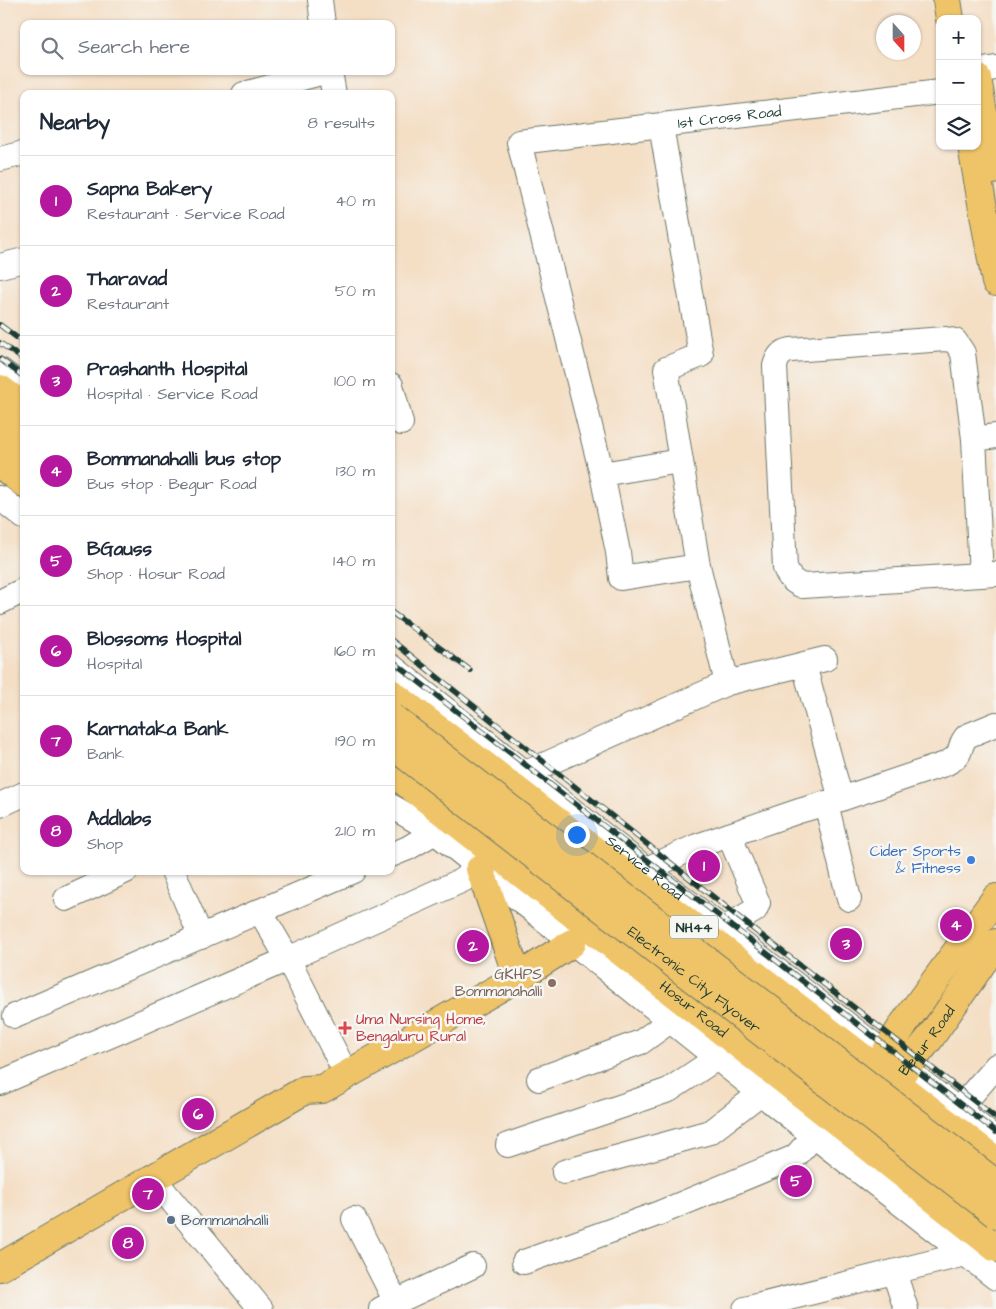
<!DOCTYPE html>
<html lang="en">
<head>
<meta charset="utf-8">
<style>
	:root { --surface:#fff; --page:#f2f2f3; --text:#1f2937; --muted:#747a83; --line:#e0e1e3; --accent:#b5179e }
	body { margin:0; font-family:"Architects Daughter",sans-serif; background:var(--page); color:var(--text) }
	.controls { position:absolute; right:15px; top:15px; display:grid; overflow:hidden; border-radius:10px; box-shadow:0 1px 4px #0004 }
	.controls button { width:45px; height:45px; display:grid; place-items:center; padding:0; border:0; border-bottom:1px solid var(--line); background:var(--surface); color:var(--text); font:25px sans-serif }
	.compass { position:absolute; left:876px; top:15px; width:45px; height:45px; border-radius:50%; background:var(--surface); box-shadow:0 1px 4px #0004; rotate:159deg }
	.you { position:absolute; left:576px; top:834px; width:18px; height:18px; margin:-12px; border:4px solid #fff; border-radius:50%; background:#1a73e8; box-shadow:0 0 0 8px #1a73e833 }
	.badge { display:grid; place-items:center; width:32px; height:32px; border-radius:50%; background:var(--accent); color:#fff; font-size:16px; font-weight:700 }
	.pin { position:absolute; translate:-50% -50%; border:2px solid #fff; box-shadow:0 1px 5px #0006 }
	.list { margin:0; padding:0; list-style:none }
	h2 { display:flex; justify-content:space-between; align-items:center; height:65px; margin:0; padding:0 20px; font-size:21px }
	h2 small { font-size:16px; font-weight:400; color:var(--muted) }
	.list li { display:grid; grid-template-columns:32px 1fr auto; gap:15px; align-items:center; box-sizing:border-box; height:90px; padding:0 20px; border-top:1px solid var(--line) }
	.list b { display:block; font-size:19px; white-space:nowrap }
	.list p { margin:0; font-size:16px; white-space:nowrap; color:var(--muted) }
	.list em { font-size:16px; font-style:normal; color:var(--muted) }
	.icon { flex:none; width:28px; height:28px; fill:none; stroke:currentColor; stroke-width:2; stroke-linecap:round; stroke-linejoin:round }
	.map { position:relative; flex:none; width:996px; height:1309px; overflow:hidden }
	.search { position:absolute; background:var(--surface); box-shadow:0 1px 4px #0004; left:20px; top:20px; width:375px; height:55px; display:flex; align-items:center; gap:12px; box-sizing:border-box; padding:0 18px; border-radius:10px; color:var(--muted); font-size:19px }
	.panel { position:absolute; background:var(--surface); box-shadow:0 1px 4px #0004; left:20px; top:90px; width:375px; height:785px; border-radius:10px }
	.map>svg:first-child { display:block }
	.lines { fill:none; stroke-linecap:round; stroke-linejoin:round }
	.minor-casing { stroke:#6a7566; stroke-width:26 }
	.major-casing { stroke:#6a7566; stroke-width:30 }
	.highway-casing { stroke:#6a7566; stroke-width:30 }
	.minor { stroke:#fff; stroke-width:24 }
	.major { stroke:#efc469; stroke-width:28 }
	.highway { stroke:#efc469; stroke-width:28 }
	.rail-casing { stroke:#1f3d34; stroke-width:5.5 }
	.rail { stroke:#f6f6f2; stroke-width:4; stroke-dasharray:11; stroke-linecap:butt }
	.highway-bridge-casing { stroke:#6a7566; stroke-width:30; stroke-linecap:butt }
	.highway-bridge { stroke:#efc469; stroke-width:28 }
	.shop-dot { fill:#3f7fe0; stroke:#f6f6f2; stroke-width:2 }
	.education-dot { fill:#8d6e63; stroke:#f6f6f2; stroke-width:2 }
	.health-dot { fill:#e0444e; stroke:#f6f6f2; stroke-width:2 }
	.service-dot { fill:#5c6f8a; stroke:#f6f6f2; stroke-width:2 }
	.labels { text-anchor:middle; stroke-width:5; stroke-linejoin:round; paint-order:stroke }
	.shield { fill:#f6f6f2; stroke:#60746d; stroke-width:1 }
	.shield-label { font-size:14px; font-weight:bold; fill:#1f3d34 }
	.street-label { font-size:15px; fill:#1f3d34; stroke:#f6f6f2 }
	.shop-label { font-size:15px; fill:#366cbe; stroke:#f6f6f2; text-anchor:end }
	.education-label { font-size:15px; fill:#785e54; stroke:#f6f6f2; text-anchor:end }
	.health-label { font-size:15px; fill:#be3a42; stroke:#f6f6f2; text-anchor:start }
	.service-label { font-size:15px; fill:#4e5e75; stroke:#f6f6f2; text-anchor:start }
</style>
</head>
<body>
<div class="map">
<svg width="996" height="1309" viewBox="0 0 996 1309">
	<rect width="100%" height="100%" fill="#f6f6f2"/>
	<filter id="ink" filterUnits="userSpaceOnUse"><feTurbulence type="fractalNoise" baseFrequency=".02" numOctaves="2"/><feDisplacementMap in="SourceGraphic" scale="10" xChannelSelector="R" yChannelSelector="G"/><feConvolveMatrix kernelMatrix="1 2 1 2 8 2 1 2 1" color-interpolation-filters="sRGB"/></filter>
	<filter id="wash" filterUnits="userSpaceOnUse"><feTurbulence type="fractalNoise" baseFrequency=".0096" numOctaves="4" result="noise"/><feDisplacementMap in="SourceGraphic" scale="20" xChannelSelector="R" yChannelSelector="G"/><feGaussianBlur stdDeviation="1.12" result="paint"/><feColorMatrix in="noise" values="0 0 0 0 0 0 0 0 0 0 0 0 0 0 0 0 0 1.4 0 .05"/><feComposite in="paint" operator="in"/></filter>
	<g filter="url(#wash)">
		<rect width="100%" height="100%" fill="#f4dec4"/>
	</g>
	<g filter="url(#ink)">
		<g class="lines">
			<defs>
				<g id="minor">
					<path d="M320,0l3,24"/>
					<path d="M330,71l4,23"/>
					<path d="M977,71l19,-3"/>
					<path d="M244,94l84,-23"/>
					<path d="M661,126l40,229 -35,14 32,197 29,117"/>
					<path d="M0,159l24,-6"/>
					<path d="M0,266l24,-6"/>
					<path d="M0,370l24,18"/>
					<path d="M391,385l10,38"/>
					<path d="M974,439l-11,-86 -8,-12 -10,-2 -154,11c-10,2 -13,6 -16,16l10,202c4,10 8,14 18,18l193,-12"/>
					<path d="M602,474l78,-13"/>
					<path d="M0,498l24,19"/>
					<path id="s1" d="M698,566l-77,12 -3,-26 -16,-78 -83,-332 421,-50"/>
					<path d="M981,575l-7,-136 22,-3"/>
					<path d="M0,602l24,-12"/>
					<path d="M804,665l37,134"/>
					<path id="s2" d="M391,666l279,222 326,251"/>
					<path d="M526,773l201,-90 98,-24"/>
					<path d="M826,803l23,96"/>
					<path d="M0,805l24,-11"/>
					<path d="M391,806l44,26 379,304 182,142"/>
					<path d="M391,855l17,-7 27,-16"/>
					<path d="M647,869l50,-23 102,-35 42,-12 104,-35c22,-11 11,-17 22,-28l29,-12"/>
					<path d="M173,871l28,66"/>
					<path d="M66,899l60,-28"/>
					<path d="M724,929l31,-19 3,-7 -29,-68"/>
					<path d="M15,1016l245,-105"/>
					<path d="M339,1060l-51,-101 177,-80 11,-13"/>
					<path d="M539,1079l102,-37 29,-21"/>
					<path d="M0,1083l288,-124 -28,-48 93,-40"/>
					<path d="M958,1110l38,-44"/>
					<path d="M508,1145l161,-55 48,-32"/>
					<path d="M564,1172l146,-40 51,-39"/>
					<path d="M153,1178l108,131"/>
					<path d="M354,1219l42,83"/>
					<path d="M524,1262l133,-48 138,-57 19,-21"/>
					<path d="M894,1272l12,37"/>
					<path d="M381,1309l92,-43"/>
					<path d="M745,1309l220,-55"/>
				</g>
				<g id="major">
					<path d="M947,0l3,19"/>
					<path d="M977,78l16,92"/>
					<path d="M972,146l24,136"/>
					<path d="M480,869l32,92"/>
					<path d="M863,1089l42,-67 91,-124"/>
					<path id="s3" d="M882,1102l23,-33 25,-31 66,-95"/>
					<path d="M0,1267l305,-177 17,-1 200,-114 50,-32"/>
				</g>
				<g id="highway">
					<path d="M0,389l24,18"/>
					<path d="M0,416l24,18"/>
					<path d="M0,442l24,18"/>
					<path d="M0,464l24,19"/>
					<path d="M391,693l605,468"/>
					<path id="s4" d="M391,771l449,353 156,124"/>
				</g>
			</defs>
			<!-- minor casing -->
			<use href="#minor" class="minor-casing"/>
			<!-- major casing -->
			<use href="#major" class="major-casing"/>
			<!-- highway casing -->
			<use href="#highway" class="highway-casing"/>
			<!-- minor -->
			<use href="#minor" class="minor"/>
			<!-- major -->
			<use href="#major" class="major"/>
			<!-- highway -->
			<use href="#highway" class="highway"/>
			<defs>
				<path id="rail" d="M0,325l24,18
					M0,343l24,17
					M0,359l24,18
					M391,612l79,58
					M391,640l370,295 235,183
					M391,660l605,472"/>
			</defs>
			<!-- rail casing -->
			<use href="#rail" class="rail-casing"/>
			<!-- rail -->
			<use href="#rail" class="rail"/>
			<defs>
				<g id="highway-bridge">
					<path d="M391,717l605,467"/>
					<path id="s5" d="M391,744l605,470"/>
				</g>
			</defs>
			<!-- highway-bridge casing -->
			<use href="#highway-bridge" class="highway-bridge-casing"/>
			<!-- highway-bridge -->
			<use href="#highway-bridge" class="highway-bridge"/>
		</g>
	</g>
	<!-- markers -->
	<circle class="shop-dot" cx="971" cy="860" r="5"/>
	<circle class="education-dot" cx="552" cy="983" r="5"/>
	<path class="health-dot" d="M342.5 1020.5h5v5h5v5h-5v5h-5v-5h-5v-5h5z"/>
	<circle class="service-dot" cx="171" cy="1220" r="5"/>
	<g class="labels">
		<!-- shield labels -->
		<rect class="shield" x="670" y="915.5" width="48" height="23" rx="4"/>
		<g class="shield-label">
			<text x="694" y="932">NH44</text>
		</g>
		<!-- street labels -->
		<g class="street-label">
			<text dy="5" stroke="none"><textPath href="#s1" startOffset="738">1st Cross Road</textPath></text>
			<text dy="5" stroke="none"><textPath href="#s2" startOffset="324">Service Road</textPath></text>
			<text dy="5" stroke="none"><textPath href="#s5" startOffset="384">Electronic City Flyover</textPath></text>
			<text dy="5" stroke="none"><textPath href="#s4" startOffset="385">Hosur Road</textPath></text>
			<text dy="5" stroke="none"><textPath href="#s3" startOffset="76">Begur Road</textPath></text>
		</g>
		<!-- shop labels -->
		<g class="shop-label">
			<text x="961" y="856">Cider Sports<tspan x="961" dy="17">&amp; Fitness</tspan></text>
		</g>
		<!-- education labels -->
		<g class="education-label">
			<text x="542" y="979">GKHPS<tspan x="542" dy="17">Bommanahalli</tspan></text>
		</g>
		<!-- health labels -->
		<g class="health-label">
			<text x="356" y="1024">Uma Nursing Home,<tspan x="356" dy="17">Bengaluru Rural</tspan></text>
		</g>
		<!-- service labels -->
		<g class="service-label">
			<text x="181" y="1225">Bommanahalli</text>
		</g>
	</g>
</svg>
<div class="controls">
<button>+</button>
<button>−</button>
<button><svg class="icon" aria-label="layers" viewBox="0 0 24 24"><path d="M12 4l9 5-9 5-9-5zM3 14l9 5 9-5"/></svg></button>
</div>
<svg class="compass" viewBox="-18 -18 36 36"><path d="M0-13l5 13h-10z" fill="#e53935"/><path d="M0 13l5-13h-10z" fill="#747a83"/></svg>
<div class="you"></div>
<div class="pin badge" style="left:704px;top:866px">1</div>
<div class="pin badge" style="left:473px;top:946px">2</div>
<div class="pin badge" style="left:846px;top:944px">3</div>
<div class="pin badge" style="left:956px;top:925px">4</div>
<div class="pin badge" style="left:796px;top:1181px">5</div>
<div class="pin badge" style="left:198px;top:1114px">6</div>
<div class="pin badge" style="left:148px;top:1194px">7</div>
<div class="pin badge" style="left:128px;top:1243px">8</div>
<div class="search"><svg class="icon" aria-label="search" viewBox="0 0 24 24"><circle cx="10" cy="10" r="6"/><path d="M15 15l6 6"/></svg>Search here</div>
<section class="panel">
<h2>Nearby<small>8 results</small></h2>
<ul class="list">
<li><span class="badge">1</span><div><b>Sapna Bakery</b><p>Restaurant · Service Road</p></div><em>40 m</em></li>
<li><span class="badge">2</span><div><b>Tharavad</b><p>Restaurant</p></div><em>50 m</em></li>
<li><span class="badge">3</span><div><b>Prashanth Hospital</b><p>Hospital · Service Road</p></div><em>100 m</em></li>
<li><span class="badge">4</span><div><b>Bommanahalli bus stop</b><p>Bus stop · Begur Road</p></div><em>130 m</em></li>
<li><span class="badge">5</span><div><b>BGauss</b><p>Shop · Hosur Road</p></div><em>140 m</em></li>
<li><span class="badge">6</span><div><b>Blossoms Hospital</b><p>Hospital</p></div><em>160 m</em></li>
<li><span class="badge">7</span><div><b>Karnataka Bank</b><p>Bank</p></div><em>190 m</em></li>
<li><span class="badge">8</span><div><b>Addlabs</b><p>Shop</p></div><em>210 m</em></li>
</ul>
</section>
</div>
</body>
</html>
